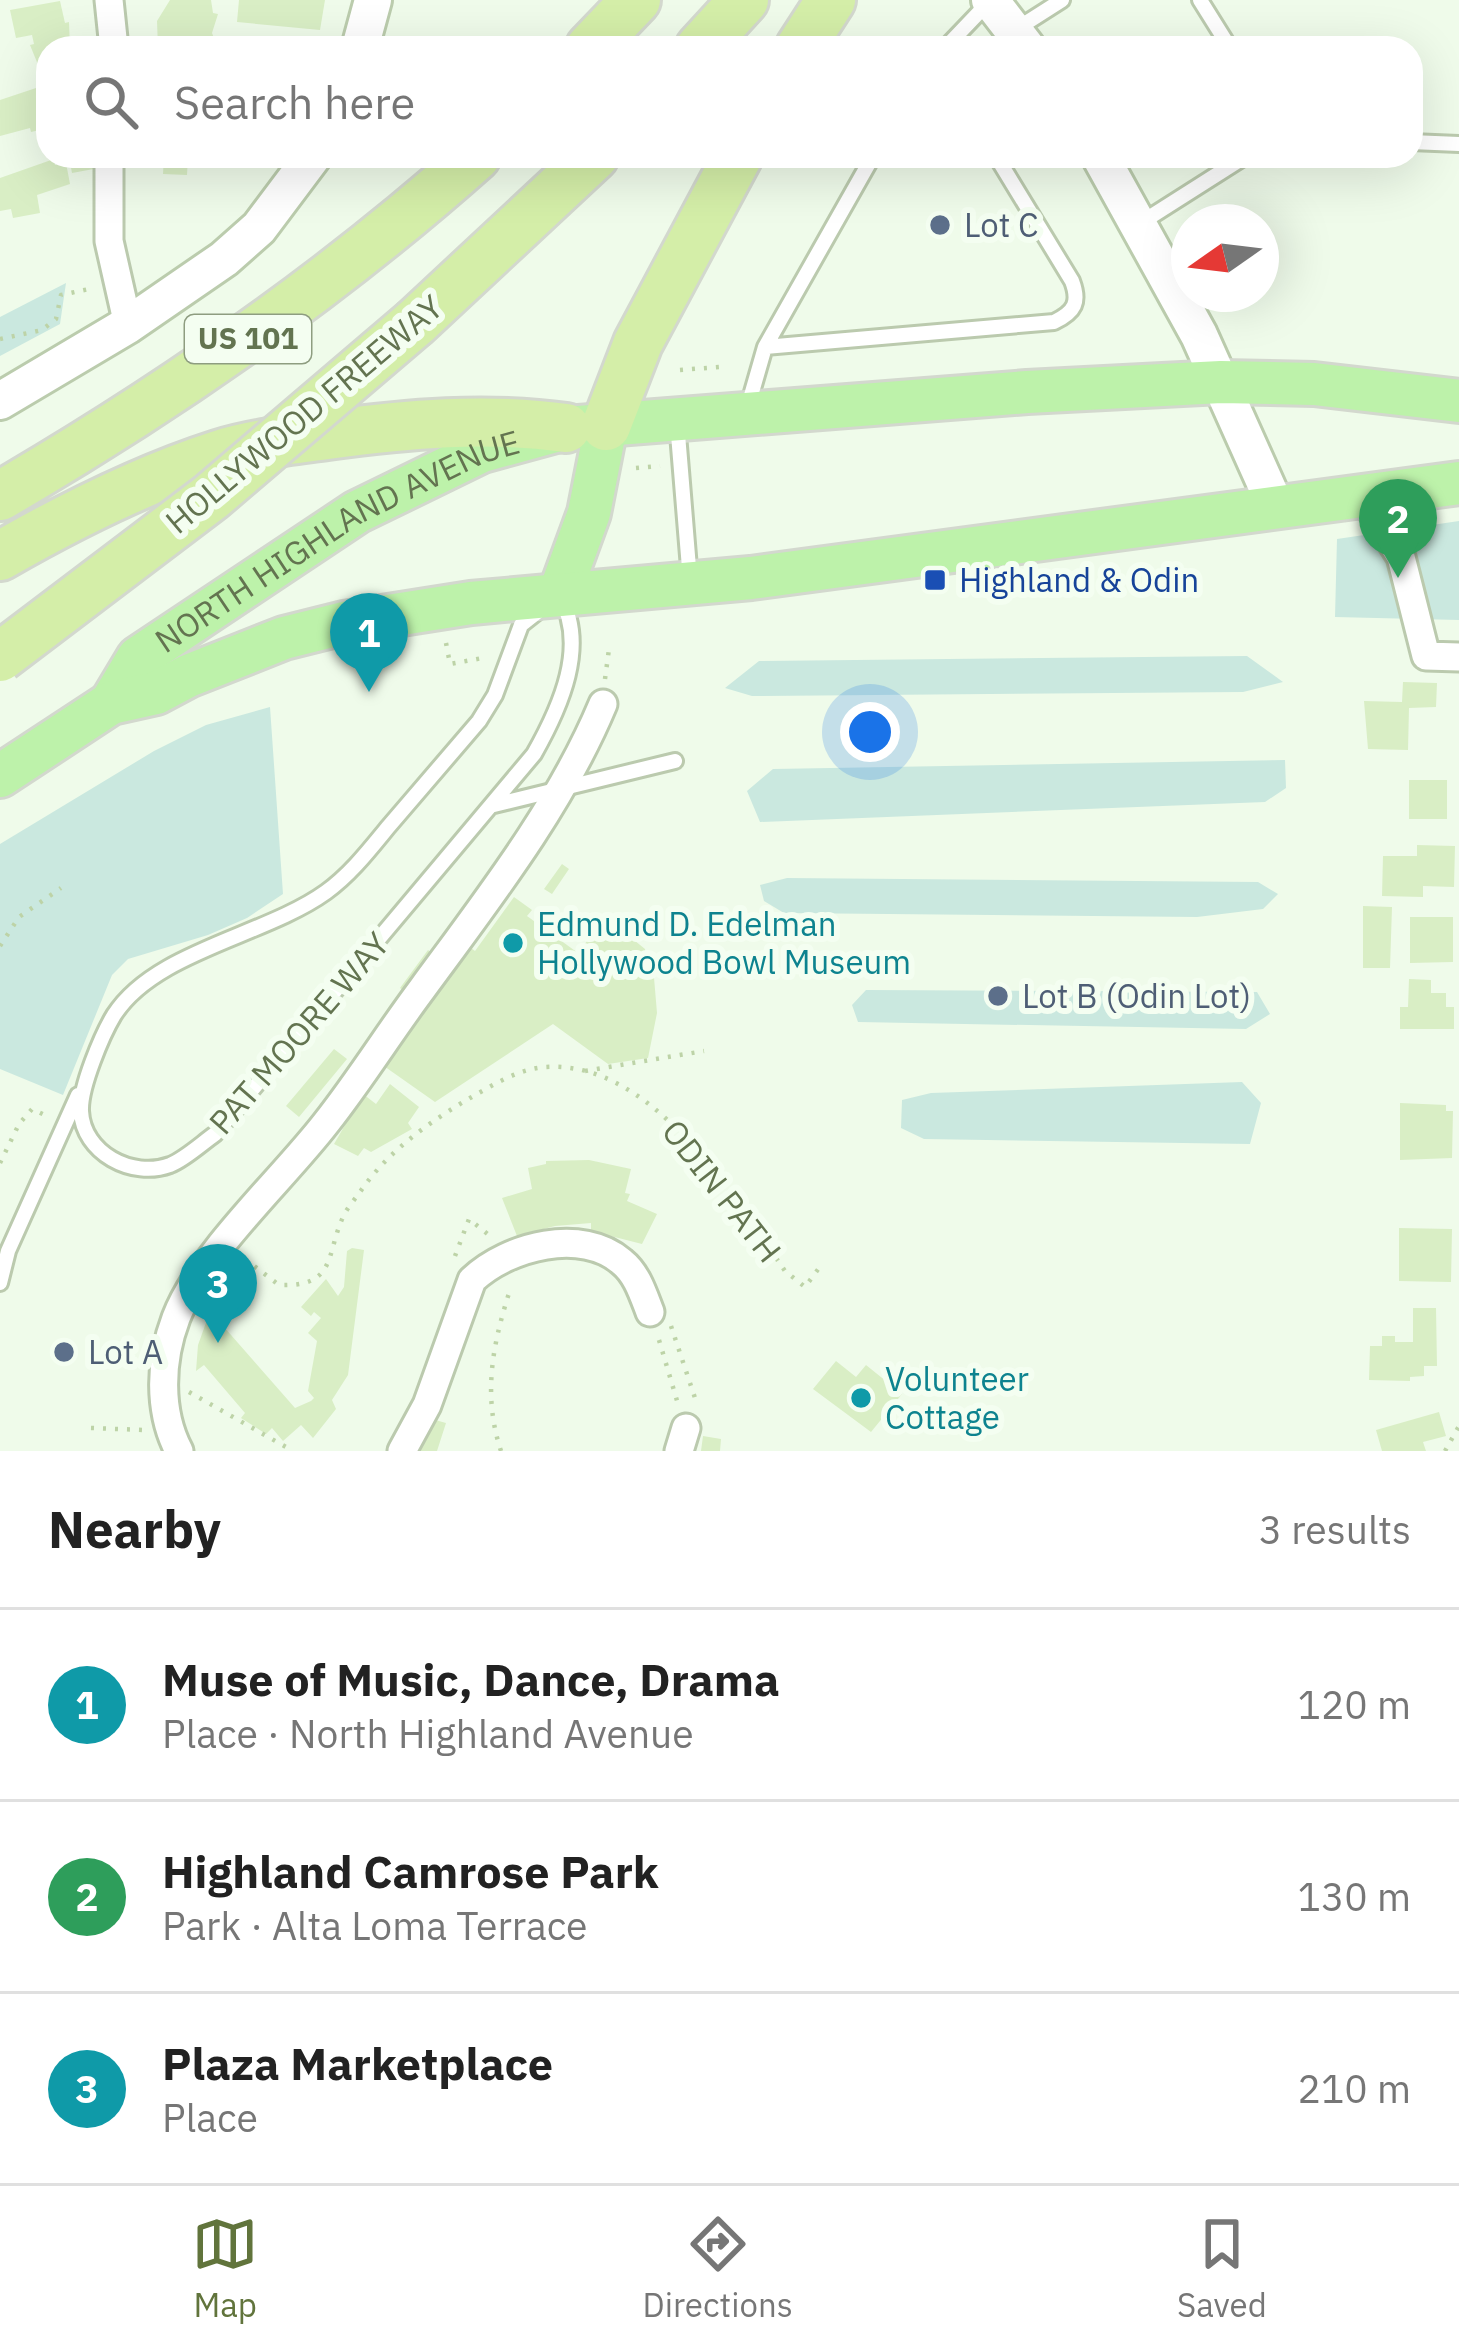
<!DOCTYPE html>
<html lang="en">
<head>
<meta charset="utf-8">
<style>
	:root { --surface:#fff; --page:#f2f2f2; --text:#222; --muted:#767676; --line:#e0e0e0; --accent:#61743c }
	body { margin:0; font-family:"IBM Plex Sans",sans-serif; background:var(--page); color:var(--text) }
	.compass { position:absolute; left:1171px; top:204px; width:108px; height:108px; border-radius:50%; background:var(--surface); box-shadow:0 12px 48px #0002; rotate:256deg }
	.you { position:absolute; left:870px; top:732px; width:42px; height:42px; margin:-30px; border:9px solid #fff; border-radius:50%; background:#1a73e8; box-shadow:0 0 0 18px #1a73e833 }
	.badge { display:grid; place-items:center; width:78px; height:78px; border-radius:50%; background:var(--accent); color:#fff; font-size:39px; font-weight:700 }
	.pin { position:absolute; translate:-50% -99px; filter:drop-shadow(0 3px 6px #0008) }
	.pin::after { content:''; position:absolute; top:63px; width:42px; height:36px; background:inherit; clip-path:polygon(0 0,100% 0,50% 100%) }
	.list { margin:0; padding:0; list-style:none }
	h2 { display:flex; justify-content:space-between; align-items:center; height:156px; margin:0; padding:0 48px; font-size:51px }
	h2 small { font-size:39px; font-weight:400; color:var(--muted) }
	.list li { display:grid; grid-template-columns:78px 1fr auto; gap:36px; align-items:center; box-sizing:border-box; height:192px; padding:0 48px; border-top:3px solid var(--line) }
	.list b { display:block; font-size:45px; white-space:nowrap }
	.list p { margin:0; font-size:39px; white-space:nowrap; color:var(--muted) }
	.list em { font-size:39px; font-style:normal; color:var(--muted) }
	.icon { flex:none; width:66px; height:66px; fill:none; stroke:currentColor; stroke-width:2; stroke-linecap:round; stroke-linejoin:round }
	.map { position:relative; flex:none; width:1459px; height:1451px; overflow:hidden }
	.search { position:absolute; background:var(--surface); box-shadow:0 12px 48px #0002; left:36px; right:36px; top:36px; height:132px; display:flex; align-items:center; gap:30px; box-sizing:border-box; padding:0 42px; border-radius:36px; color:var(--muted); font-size:45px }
	.sheet { height:732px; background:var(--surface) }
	nav { display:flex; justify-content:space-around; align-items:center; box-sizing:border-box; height:168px; border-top:3px solid var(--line); background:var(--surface); font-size:33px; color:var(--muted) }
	nav a { display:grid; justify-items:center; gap:6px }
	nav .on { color:var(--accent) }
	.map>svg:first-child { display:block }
	.green { fill:#cae8df }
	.building { fill:#d9eec5 }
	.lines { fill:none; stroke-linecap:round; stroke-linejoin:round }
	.lane-casing { stroke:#bbcaae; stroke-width:20 }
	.street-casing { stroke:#bbcaae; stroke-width:33 }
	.secondary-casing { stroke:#bbccad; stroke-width:42 }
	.primary-casing { stroke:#d3d8ce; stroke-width:48 }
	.highway-casing { stroke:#d3d8ce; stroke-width:54 }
	.path { stroke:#bdd3a7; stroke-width:4.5; stroke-dasharray:3 9; stroke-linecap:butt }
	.lane { stroke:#fff; stroke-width:14 }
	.street { stroke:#fff; stroke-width:27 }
	.secondary { stroke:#fff; stroke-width:36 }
	.primary { stroke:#bdf2aa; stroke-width:42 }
	.highway { stroke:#d4eea8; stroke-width:48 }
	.highway-bridge-casing { stroke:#d3d8ce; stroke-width:54; stroke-linecap:butt }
	.highway-bridge { stroke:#d4eea8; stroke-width:48 }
	.service-dot { fill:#5c6f8a; stroke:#f4fef1; stroke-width:4.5 }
	.transit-dot { fill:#1a4fb4; stroke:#f4fef1; stroke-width:4.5 }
	.culture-dot { fill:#0f9aa8; stroke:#f4fef1; stroke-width:4.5 }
	.labels { text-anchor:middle; stroke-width:12; stroke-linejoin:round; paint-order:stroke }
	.shield { fill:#f4fef1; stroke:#8e9d80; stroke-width:3 }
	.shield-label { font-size:30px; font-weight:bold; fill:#637450 }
	.service-label { font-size:33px; fill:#4e5e75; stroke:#f4fef1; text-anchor:start }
	.street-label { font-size:33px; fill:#637450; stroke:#f4fef1 }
	.transit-label { font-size:33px; fill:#164399; stroke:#f4fef1; text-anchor:start }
	.culture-label { font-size:33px; fill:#0d838f; stroke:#f4fef1; text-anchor:start }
</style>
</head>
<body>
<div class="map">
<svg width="1459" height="1451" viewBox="0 0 1459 1451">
	<rect width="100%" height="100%" fill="#effbea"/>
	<!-- green -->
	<path class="green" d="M66,283l-6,41 -60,32v-39z
		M1459,521v99l-124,-3 2,-78z
		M1247,656l36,26 -40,10 -491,4 -27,-8 34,-27z
		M270,707l13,187 -36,24 -39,17 -80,24 -16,16 -49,120 -63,-26v-225l154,-93 52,-26z
		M1285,760l1,28 -21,14 -505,20 -13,-31 26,-22z
		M787,878l471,4 20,12 -15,15 -66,8 -413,-4 -20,-12 -4,-16z
		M866,990l391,2 13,22 -24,15 -388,-7 -6,-17z
		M1242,1082l19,21 -11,41 -326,-5 -23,-11 1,-28 29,-7z"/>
	<!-- building -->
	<path class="building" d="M170,0h41l2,13 5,1 -6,19 5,13 -59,2 -1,-27z
		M239,0h86l-5,30 -83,-8z
		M60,1l5,22 4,-1 1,26h-22v23l-7,1 -11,-27 4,-1 -2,-9 -16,3 -6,-28z
		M242,36l59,5 -1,7h-60z
		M48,84v44l-17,4 -1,-4 -30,8v-36z
		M97,156l2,12 -27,5 -3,-16z
		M164,156h24l-1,19 -24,-1z
		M54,159l1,6 11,-2 4,21 -33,11 3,18 -27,5 -2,-9 -11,2v-33z
		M1403,682l34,1 -1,24 -27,1 -1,42 -40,-1 -4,-48 38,1z
		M1409,780h38v39h-38z
		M1417,845l38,1 -1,41 -31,-1v11l-41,-1 1,-40h34z
		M562,864l7,5 -17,25 -8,-5z
		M514,897l18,13 -5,6 51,37 20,-27 31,10 16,13 1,6 6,-1 5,59 -9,45 -40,6 -55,-40 -118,78 -54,-38 42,-59 -23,-17 28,-38 22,17 17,-22 8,6z
		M1363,906l29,1 -2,61h-27z
		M1410,917h43v45l-43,1z
		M1409,979l22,1v13h15v14h8v22h-54v-22h8z
		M334,1049l13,10 -48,58 -13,-11z
		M390,1084l29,23 -11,16 4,6 -41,23 -7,-4 -6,8 -24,-12 29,-50 13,10z
		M1400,1103l46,2v6h7l-1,47 -52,2z
		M589,1160l42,9 -6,24 5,1 -3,7 30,13 -15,30 -51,-13v-8l-36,3 -38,10 -15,-38 30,-9 -4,-21 18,-4v-3z
		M1399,1228l53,1 -1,53 -52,-1z
		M352,1248l12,2 -16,125 -16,25 4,9 -23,29 -12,-13 -18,16 -11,-13 -6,6 -25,-16 4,-5 -41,-48 -8,6 2,-26 9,-25 11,-17 9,11 -6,6 3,7 71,81 16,-7 3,-3 -6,-7 9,-50 -9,-8 13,-15 -7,-6 -3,4 -10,-9 25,-28 12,17 6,-9 3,-36z
		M1413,1308h23l1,58h-13v10l-14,1v4l-41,-1 1,-34h12v-10h13v6h18z
		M836,1361l20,16 10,-12 36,29 -31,38 -58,-43z
		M1439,1412l7,24 -23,6 3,9h-44l-6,-21z
		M428,1418l18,5 -9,28h-20z
		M703,1436l18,3 -1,12h-19z"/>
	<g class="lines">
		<defs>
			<path id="lane" d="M1200,0l30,48
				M1015,30l47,-30
				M945,48l42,-44
				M1411,142l48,2
				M873,156l-108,191 289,-25c21,-10 26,-20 18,-41l-76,-125
				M1139,224l107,-68
				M748,406l17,-59
				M677,422l13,158
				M559,595c30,50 1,113 -25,159l-319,380c-14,10 -30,25 -45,31 -38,14 -87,-12 -89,-54 -1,-24 21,-76 33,-96 41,-64 151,-79 212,-123 25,-18 44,-43 63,-66 30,-35 60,-70 90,-105l16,-26 26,-70z
				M494,805l181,-44
				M0,1283l8,-32 70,-156"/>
			<path id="street" d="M109,0l5,48
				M109,156v85l19,84
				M1372,494l1,19 28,44 25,99 33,1
				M179,1451c-21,-40 -19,-91 -3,-133 25,-65 106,-138 150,-195 34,-43 63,-90 96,-134 66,-90 138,-182 181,-285
				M402,1451l25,-46 45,-125c36,-34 110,-53 150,-18 15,12 21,32 28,50
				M679,1451l7,-23"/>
			<path id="secondary" d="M990,0l37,48
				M360,48l13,-48
				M1100,156l99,179 77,172
				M0,401l128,-76 96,-66 35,-31 54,-72"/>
			<g id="primary">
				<path d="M559,595l30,-82 17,-87"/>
				<path id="s1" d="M111,703l27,-45 219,-146 125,-61 84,-23 461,-36 194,-10 93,2 145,17"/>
				<path d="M0,776l111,-73 45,-10 32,-17 96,-38 60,-15 127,-20 280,-25 708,-95"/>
			</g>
			<path id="highway" d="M590,48l46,-48
				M700,48l44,-48
				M800,48l31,-48
				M416,322l178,-166
				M606,426l32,-83 100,-187
				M0,496c170,-99 330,-210 476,-340
				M0,556c68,-39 143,-77 218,-101 34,-11 73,-15 109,-20 80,-11 159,-18 239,-7"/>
		</defs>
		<!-- lane casing -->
		<use href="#lane" class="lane-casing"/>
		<!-- street casing -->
		<use href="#street" class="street-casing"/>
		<!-- secondary casing -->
		<use href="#secondary" class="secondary-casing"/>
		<!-- primary casing -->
		<use href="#primary" class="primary-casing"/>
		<!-- highway casing -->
		<use href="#highway" class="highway-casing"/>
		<!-- path -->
		<path class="path" d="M0,339l42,-9 14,-11 5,-24 28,-6
			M680,370l39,-3
			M636,468l24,-2
			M446,643l4,21 38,-7
			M605,679l4,-30
			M0,946l19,-29 42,-29
			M585,1071l119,-20
			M0,1163l19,-39 13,-15 17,8
			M455,1256l14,-37 21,17
			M245,1259l34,26c59,2 46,-31 65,-70 4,-8 11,-16 16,-23 27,-40 69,-70 110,-94 23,-13 48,-29 75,-31 107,-7 187,127 240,204l20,16 17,-23
			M671,1326l25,75
			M659,1340l19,64
			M189,1392l104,59
			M91,1428l54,2
			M501,1451c-19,-57 -8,-109 10,-164
			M1445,1451l14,-25"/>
		<!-- lane -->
		<use href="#lane" class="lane"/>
		<!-- street -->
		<use href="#street" class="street"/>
		<!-- secondary -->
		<use href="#secondary" class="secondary"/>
		<!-- primary -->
		<use href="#primary" class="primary"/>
		<!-- highway -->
		<use href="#highway" class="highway"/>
		<defs>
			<path id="highway-bridge" d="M0,657l211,-160 205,-175"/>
		</defs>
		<!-- highway-bridge casing -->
		<use href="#highway-bridge" class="highway-bridge-casing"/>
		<!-- highway-bridge -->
		<use href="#highway-bridge" class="highway-bridge"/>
	</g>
	<!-- markers -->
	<g class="service-dot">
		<circle cx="940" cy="225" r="12"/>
		<circle cx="998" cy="996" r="12"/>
		<circle cx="64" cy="1352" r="12"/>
	</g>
	<rect class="transit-dot" x="923" y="568" width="24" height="24" rx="6"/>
	<g class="culture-dot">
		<circle cx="513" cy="943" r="12"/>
		<circle cx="861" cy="1398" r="12"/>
	</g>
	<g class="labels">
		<!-- shield labels -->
		<rect class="shield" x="185" y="315" width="126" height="48" rx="9"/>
		<g class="shield-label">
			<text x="248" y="349">US 101</text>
		</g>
		<!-- service labels -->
		<g class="service-label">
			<text x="964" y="237">Lot C</text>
			<text x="1022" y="1008">Lot B (Odin Lot)</text>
			<text x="88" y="1364">Lot A</text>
		</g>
		<!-- street labels -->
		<g class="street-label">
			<text transform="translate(304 414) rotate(-40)" y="12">HOLLYWOOD FREEWAY</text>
			<text dy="12" stroke="none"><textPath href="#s1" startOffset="285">NORTH HIGHLAND AVENUE</textPath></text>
			<text transform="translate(299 1033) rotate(-49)" y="12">PAT MOORE WAY</text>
			<text transform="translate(722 1191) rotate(52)" y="12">ODIN PATH</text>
		</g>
		<!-- transit labels -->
		<g class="transit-label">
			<text x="959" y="592">Highland &amp; Odin</text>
		</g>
		<!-- culture labels -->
		<g class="culture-label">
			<text x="537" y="936">Edmund D. Edelman<tspan x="537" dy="38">Hollywood Bowl Museum</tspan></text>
			<text x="885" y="1391">Volunteer<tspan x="885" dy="38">Cottage</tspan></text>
		</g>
	</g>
</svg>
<svg class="compass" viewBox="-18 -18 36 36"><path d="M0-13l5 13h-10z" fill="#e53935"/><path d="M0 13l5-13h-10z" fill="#767676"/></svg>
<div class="you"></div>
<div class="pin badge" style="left:369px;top:692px;background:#0f9aa8">1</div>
<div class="pin badge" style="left:1398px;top:578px;background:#2e9e5b">2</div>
<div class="pin badge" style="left:218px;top:1343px;background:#0f9aa8">3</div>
<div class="search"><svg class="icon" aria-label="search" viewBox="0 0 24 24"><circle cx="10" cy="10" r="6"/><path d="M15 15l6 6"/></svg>Search here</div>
</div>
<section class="sheet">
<h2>Nearby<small>3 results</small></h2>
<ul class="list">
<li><span class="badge" style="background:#0f9aa8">1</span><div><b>Muse of Music, Dance, Drama</b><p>Place · North Highland Avenue</p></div><em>120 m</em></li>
<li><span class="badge" style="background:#2e9e5b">2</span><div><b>Highland Camrose Park</b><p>Park · Alta Loma Terrace</p></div><em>130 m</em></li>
<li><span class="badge" style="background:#0f9aa8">3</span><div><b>Plaza Marketplace</b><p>Place</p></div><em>210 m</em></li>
</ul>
</section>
<nav>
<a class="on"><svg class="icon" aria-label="map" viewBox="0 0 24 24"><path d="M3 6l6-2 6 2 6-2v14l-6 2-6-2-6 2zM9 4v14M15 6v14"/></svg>Map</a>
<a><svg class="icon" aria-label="directions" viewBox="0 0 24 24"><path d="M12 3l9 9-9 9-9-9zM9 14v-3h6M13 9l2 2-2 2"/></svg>Directions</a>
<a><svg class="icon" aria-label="saved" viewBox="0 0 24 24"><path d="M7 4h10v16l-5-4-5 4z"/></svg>Saved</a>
</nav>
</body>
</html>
